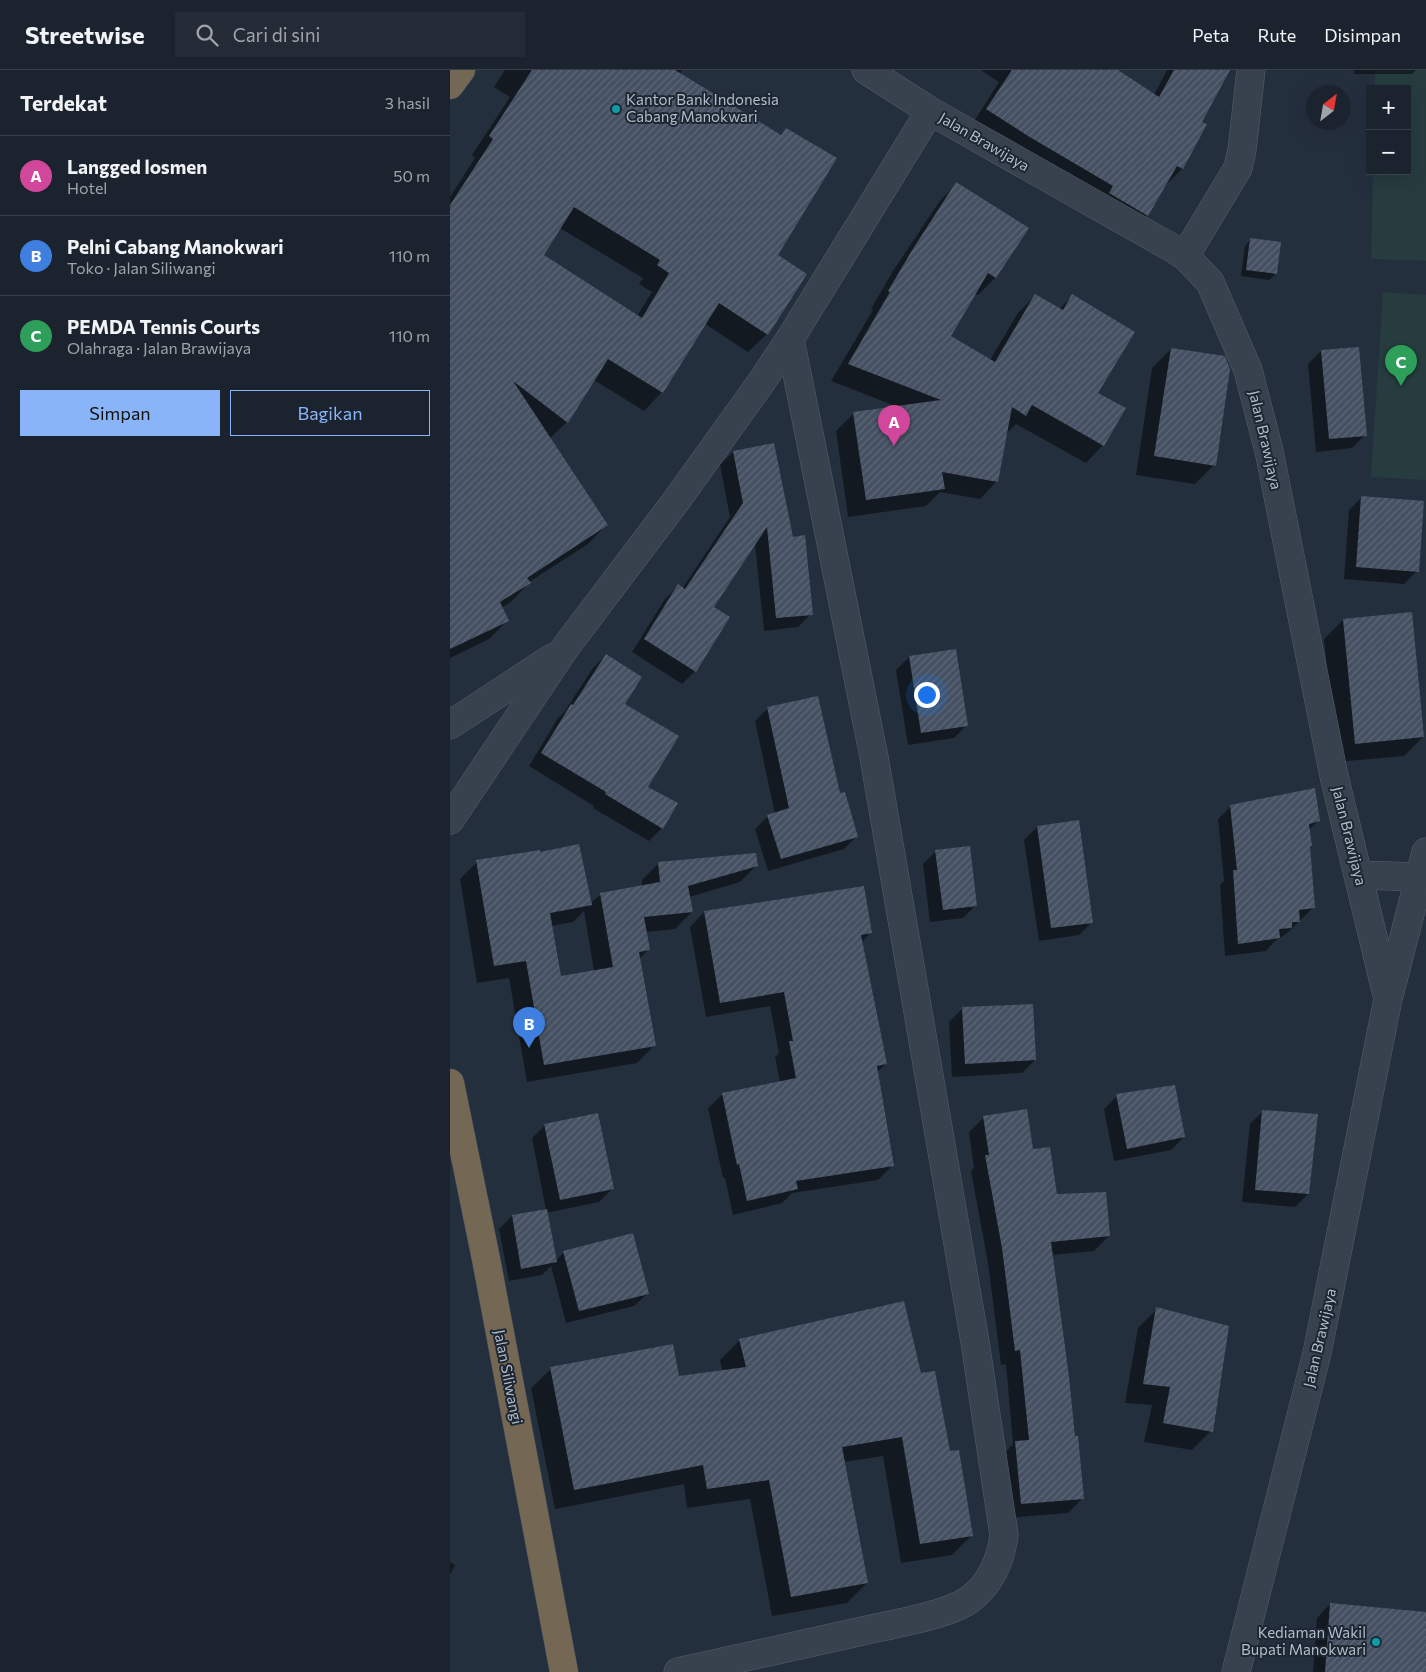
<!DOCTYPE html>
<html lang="id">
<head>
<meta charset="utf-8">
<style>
	:root { --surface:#1b232e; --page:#242b36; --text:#f1f3f6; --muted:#a0a4aa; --line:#39404a; --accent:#8ab4f8 }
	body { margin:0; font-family:Commissioner,sans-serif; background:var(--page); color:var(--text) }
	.controls { position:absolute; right:15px; top:15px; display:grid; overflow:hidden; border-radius:0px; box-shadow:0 5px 20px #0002 }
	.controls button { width:45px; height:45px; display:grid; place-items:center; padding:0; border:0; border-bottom:1px solid var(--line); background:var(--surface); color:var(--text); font:25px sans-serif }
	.compass { position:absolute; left:856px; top:15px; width:45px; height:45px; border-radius:50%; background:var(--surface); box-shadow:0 5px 20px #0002; rotate:31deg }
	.you { position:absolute; left:476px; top:624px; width:18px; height:18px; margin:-12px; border:4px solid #fff; border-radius:50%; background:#1a73e8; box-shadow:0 0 0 8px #1a73e833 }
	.badge { display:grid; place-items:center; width:32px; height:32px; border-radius:50%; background:var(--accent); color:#fff; font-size:16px; font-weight:700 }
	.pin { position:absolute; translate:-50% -41px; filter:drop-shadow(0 1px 2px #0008) }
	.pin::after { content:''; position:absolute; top:26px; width:18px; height:15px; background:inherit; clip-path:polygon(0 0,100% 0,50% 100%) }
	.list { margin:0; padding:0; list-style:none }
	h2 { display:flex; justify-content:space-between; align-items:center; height:65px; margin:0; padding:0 20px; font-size:21px }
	h2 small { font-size:16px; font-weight:400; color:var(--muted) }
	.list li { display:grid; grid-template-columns:32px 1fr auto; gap:15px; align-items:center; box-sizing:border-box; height:80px; padding:0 20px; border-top:1px solid var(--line) }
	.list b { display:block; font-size:19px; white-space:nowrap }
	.list p { margin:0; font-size:16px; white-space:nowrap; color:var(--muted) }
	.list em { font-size:16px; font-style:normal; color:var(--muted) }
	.actions { display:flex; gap:10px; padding:15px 20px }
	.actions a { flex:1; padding:11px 0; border:1px solid var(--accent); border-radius:0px; text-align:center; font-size:18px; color:var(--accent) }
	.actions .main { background:var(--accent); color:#111 }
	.icon { flex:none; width:28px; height:28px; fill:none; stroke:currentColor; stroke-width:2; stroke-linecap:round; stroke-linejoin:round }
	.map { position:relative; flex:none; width:976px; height:1602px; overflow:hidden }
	header { display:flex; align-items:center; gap:30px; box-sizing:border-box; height:70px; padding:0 25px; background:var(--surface); border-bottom:1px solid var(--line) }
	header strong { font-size:24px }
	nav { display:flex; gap:28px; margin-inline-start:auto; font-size:18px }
	.search { width:350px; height:45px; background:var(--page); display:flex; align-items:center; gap:12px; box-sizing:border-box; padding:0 18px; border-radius:0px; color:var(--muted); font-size:19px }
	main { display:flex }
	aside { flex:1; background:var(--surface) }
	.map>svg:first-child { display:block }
	.park { fill:#263c3f }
	.shadow { fill:#0007; fill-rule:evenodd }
	.building { fill:url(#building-hatch); fill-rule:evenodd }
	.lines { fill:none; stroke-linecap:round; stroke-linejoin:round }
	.minor-casing { stroke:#565f6c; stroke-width:29 }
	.highway-casing { stroke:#434c59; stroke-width:29 }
	.minor { stroke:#38414e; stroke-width:28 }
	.highway { stroke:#746855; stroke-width:28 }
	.culture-dot { fill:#0f9aa8; stroke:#1d2633; stroke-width:2 }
	.labels { text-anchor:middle; stroke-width:4; stroke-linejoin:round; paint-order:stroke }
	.poi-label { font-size:15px; fill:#b4bcc9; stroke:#1d2633; text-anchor:start }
	.street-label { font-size:15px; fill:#b4bcc9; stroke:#1d2633 }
</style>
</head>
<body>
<header>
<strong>Streetwise</strong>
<div class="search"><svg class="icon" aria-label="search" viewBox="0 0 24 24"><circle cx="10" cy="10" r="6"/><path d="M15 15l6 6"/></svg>Cari di sini</div>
<nav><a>Peta</a><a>Rute</a><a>Disimpan</a></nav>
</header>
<main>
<aside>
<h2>Terdekat<small>3 hasil</small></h2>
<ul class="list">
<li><span class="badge" style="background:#d1479c">A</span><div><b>Langged losmen</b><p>Hotel</p></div><em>50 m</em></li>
<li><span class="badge" style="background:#3f7fe0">B</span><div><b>Pelni Cabang Manokwari</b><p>Toko · Jalan Siliwangi</p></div><em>110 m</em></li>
<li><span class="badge" style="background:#2e9e5b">C</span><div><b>PEMDA Tennis Courts</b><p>Olahraga · Jalan Brawijaya</p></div><em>110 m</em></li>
</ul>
<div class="actions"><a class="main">Simpan</a><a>Bagikan</a></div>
</aside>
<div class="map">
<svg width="976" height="1602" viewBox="0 0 976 1602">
	<defs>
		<pattern id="building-hatch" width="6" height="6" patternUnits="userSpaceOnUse" patternTransform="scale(1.25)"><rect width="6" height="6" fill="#455162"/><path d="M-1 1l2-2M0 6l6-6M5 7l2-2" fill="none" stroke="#5d6877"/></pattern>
	</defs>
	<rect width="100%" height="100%" fill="#242f3e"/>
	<!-- park -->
	<path class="park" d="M925,0h51v191l-55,-2 2,-88h34v-82h-32z
		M933,222l43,3v185l-55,-3z"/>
	<!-- shadow -->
	<path class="shadow" d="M55,0h177l-2,4 100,61 6,-6 -9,126 -10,79 -19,18 -43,-28 -43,68 -18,19 -50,-31 -27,42 -18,17 57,86 -18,19 -59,38v1l-18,19 -10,6 6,13 -18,18 -39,19v-461l25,-39 -3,-3 38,-58 -16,-10zM110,158l83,50 -4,6 13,8 -15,24 -95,-61z
		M531,0h134l39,25 13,-25h62l-28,52 -19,47 -16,16 -19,30 -16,16 -160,-105 28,-44z
		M904,0h62l-4,4h-58z
		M506,114l71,44 -32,50 -17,17 -4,-2 -25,43 41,24 28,-47 17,-17 24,13 13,-13 25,97 6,52 -17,18 -70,-39 -9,9 -1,-1 -9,49 -17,18 -40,-7 -14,14 -78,11 -12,-86 17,-17 45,-7 -67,-26 42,-71 -2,-1 22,-38 46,-69z
		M801,169l25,35 -7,6 -28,-4 4,-30z
		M721,279l43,116 -19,19 -59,-9 16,-107z
		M871,281l44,84 -13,13 -36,4 -8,-88z
		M283,382l59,86 19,76 -13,13 -34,4 -9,-87 -42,64 15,10 -33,53 -13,13 -50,-32 33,-53 13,-13 4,3 48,-72 -10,-52z
		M912,427l55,74 -13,13 -60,-5 5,-69z
		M893,550l80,117 -19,19 -68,6 -12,-123z
		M156,585l18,49 23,83 15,41 -13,13 -56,-33 1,-2 -65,-40 29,-48 7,-7 28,-43z
		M459,587l58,68 -13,13 -46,7 -12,-75z
		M318,638l71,87 18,41 -13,13 -76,22 -13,-42 13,-13 7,-2 -20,-93z
		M781,736l87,15 -9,9 4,78 -27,26 -11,7 -9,10 -41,5 -5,-71 4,-4 -6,-62z
		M587,757l55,95 -13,13 -40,6 -15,-101z
		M486,781l40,54 -13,13 -33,4 -7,-58z
		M27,792l113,42 11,-10 41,-7v-7l17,-17 98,2 -17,17 -51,15 3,15 -17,17 -30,3 3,18 -9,9 15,87 -17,17 -110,19 -18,-104 -32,5 -17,-104zM134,841l10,60 -34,6 -9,-51 22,-4z
		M254,842l166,21 -9,10 25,121 -9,8 16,93 -15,15 -86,13 -10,10 -49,12 -8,-37h-2l-15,-70 15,-14 57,-12 -5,-25 4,-4 -9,-47 -64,11 -16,-90z
		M512,939l73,51 -13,13 -70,4 -3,-55z
		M667,1026l67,41 -13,13 -57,11 -10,-52z
		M813,1041l45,83 -13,13 -53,-5 8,-78z
		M533,1048l49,32 24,45 53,41 -15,15 -42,4 31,243 -15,15 -61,5 -6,-61 12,-13 -7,-80 -5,1 -13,-102 -17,-92 3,-3 -5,-36z
		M95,1055l67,64 -13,13 -53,11 9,48 9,-9 84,41 -14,13 -68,17 -15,-57 -9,9 -33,6 -10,-52 13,-13 34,-6 -14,-72z
		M707,1239l54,122 -19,19 -48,-8 8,-37 -27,-2 13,-75z
		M290,1270l180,34 30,78 21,84 -19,19 -51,8 -18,-107 -39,6 23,121 -20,20 -75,13 -22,-117 -63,9 -3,-24 -129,25 -24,-121 20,-19 127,9 45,-6 -3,-12z
		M0,1492l5,3 -5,10z
		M880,1534l96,9v59h-113l4,-54z"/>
	<!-- building -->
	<path class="building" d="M82,0h143l106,65 5,-7 51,30 -59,97 29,19 -39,61 -49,-32 -56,90 -55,-34 -40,64 -55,-42 95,144 -81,53 4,5 -31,19 9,19 -59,28v-444l43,-66 -4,-3zM124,137l86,53 -3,5 12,8 -27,45 -98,-63z
		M562,0h106l41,27 15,-27h56l-28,52 5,2 -24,45 -6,-3 -29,50 -39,-23 4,-7 -85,-50 -42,-27z
		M506,112l73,46 -33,50 -8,-5 -37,63 44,26 40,-68 28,16 9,-16 63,38 -37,61 28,15 -22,38 -72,-41 -6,11 -14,-9 -14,75 -56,-10 3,17 -79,11 -13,-88 88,-12 -93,-36 42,-72 -2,-1 23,-39z
		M800,168l31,4 -4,32 -31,-4z
		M909,277l8,89 -38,3 -8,-89z
		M721,278l54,8 5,13 -14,97 -62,-10z
		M324,373l19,94 12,-2 8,80 -37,3 -9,-91 -53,80 16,10 -34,55 -52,-33 34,-55 7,5 58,-86 -10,-52z
		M911,426l63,5 -5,71 -63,-5z
		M962,542l12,125 -69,7 -12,-125z
		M506,579l12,77 -47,7 -12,-77z
		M156,584l36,23 -17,27 54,32 -31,51 30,16 -15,26 -58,-35 1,-2 -65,-39 30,-49 2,1z
		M368,626l22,97 5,-1 13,45 -77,22 -14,-44 22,-7 -22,-101z
		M865,718l5,33 -11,3 3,22h-2l5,62 -16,2 1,12h-8v6l-13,1 1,9 -42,6 -5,-74h4l-7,-65z
		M629,750l14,103 -42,5 -14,-102z
		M129,774l13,61 -42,8 11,63 52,-9 -13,-74 60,-11 -2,-20 98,-9 2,13 -70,20 5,26 -49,5 6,33 -11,2 17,94 -112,19 -18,-104 -32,5 -18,-106 64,-10v2z
		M520,776l7,60 -34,4 -8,-60z
		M414,816l8,47 -11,2 26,129 -10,2 17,100 -98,15 2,8 -51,12 -8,-37 -2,1 -15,-72 74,-15 -7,-37h4l-9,-49 -64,11 -16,-92z
		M583,934l3,56 -71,4 -3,-57z
		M725,1015l10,52 -58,12 -11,-55z
		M577,1039l6,40 17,-2 7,47 49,-2 4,44 -59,6 18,135 6,59h3l6,63 -63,5 -6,-63 14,-1 -9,-90 -5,1 -13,-103 -17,-93h4l-6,-39z
		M812,1040l56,4 -9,80 -54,-4z
		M148,1043l16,76 -54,11 -16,-76z
		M97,1139l10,53 -36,7 -9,-54z
		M183,1163l16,61 -70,17 -16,-60z
		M454,1231l17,72 14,-2 15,80 9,-1 14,86 -53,8 -18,-107 -60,10 26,136 -77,14 -22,-117 -62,9 -4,-24 -129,25 -24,-123 123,-23 6,32 67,-9 -7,-28z
		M706,1237l73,19 -16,106 -50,-9 7,-36 -27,-3z
		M880,1533l96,9v60h-101z"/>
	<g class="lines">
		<defs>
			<path id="minor" d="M416,0l64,41 244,138 11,7 25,26 38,88 21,81 65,325 54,223
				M735,186l53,-88 4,-18 9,-80
				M0,655l102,-67
				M0,750l115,-172 111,-147 84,-117 30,-45 140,-228
				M909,805l61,2
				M228,1602c63,-14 126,-28 189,-42 28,-6 80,-15 102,-30 21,-15 32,-40 35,-65l-29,-193 -101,-585 -84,-418
				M786,1602l81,-319 71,-354 38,-147"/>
			<path id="highway" d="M0,15l11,-15
				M0,1013l36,176 78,413"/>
		</defs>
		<!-- minor casing -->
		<use href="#minor" class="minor-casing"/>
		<!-- highway casing -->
		<use href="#highway" class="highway-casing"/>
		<!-- minor -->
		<use href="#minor" class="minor"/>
		<!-- highway -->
		<use href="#highway" class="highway"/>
	</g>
	<!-- markers -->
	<g class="culture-dot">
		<circle cx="166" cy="39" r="5"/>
		<circle cx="926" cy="1572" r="5"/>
	</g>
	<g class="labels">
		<!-- poi labels -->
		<g class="poi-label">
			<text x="176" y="35">Kantor Bank Indonesia<tspan x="176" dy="17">Cabang Manokwari</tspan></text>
			<text x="916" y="1568" text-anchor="end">Kediaman Wakil<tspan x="916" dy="17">Bupati Manokwari</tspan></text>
		</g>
		<!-- street labels -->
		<g class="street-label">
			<text transform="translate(534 72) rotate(30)" y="5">Jalan Brawijaya</text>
			<text transform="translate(815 370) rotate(77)" y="5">Jalan Brawijaya</text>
			<text transform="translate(899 766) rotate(76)" y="5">Jalan Brawijaya</text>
			<text transform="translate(870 1268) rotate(-77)" y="5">Jalan Brawijaya</text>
			<text transform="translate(58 1307) rotate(79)" y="5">Jalan Siliwangi</text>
		</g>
	</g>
</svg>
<div class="controls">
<button>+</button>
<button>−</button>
</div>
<svg class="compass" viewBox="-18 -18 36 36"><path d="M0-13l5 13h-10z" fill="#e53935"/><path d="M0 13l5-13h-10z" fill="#a0a4aa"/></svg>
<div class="you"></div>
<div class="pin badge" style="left:444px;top:376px;background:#d1479c">A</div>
<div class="pin badge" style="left:79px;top:978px;background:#3f7fe0">B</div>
<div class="pin badge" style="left:951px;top:316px;background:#2e9e5b">C</div>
</div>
</main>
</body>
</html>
